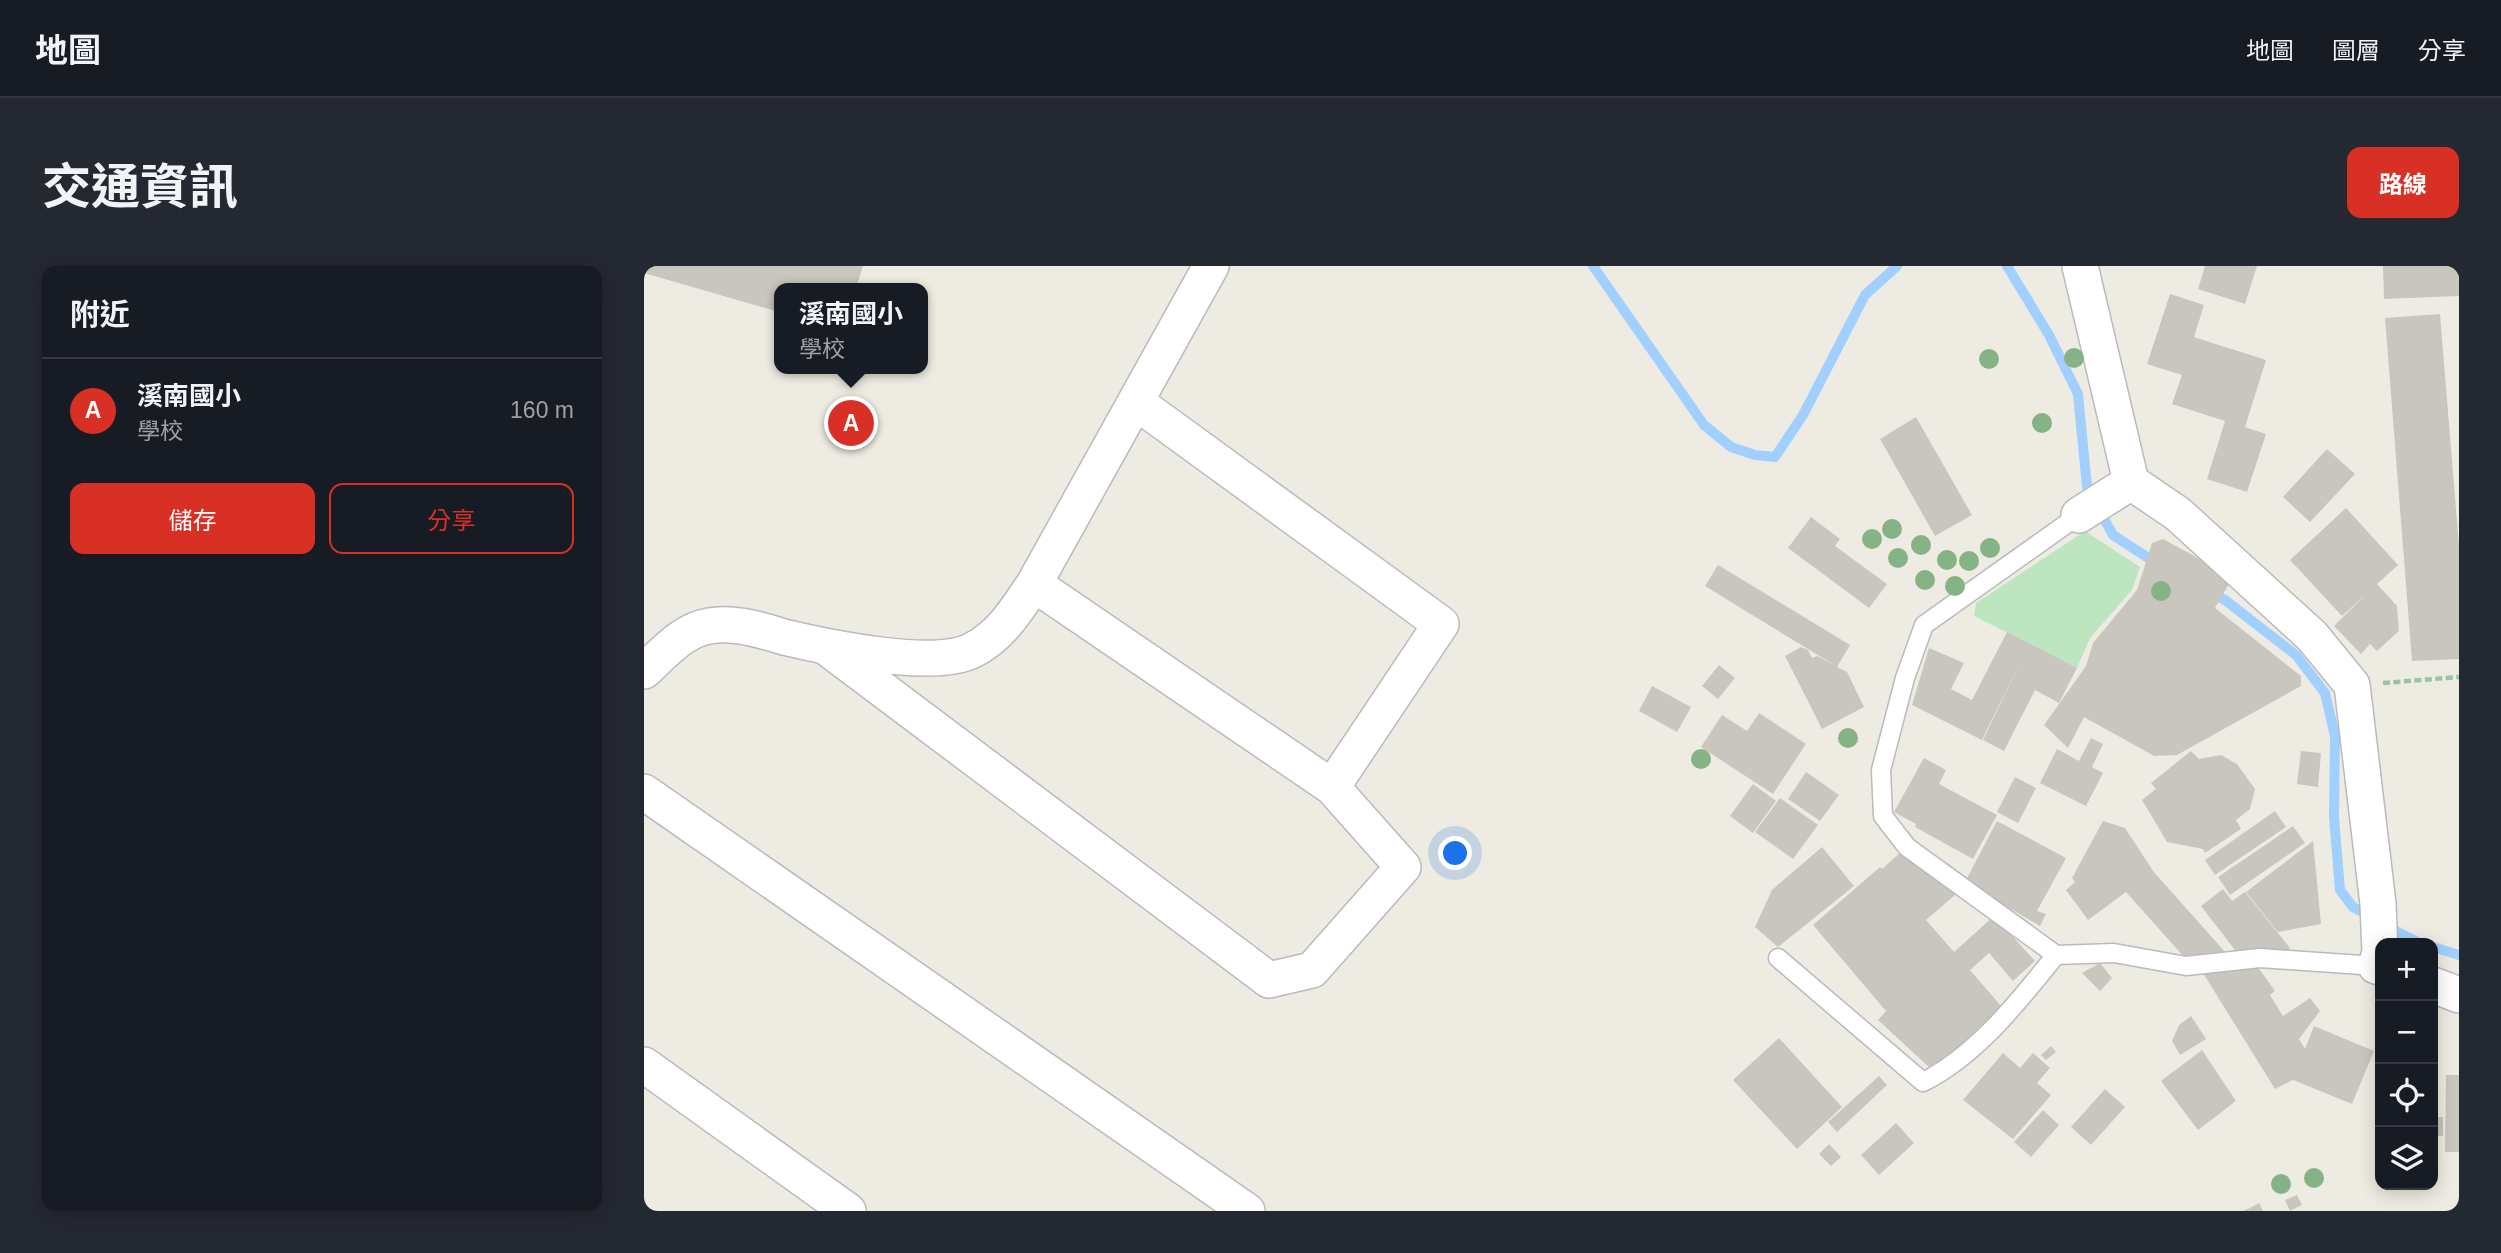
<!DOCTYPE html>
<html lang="zh-TW">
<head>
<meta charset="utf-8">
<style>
	:root { --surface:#171b24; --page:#242831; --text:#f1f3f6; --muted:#9ea1a6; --line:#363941; --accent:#d93025 }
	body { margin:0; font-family:Arial,"Noto Sans TC",sans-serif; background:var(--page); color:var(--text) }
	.controls { position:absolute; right:21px; bottom:21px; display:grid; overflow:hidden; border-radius:14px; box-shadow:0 4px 18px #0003 }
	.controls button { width:63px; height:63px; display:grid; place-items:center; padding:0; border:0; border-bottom:2px solid var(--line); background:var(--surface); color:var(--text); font:35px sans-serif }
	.you { position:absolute; left:812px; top:588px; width:24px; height:24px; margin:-18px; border:5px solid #fff; border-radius:50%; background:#1a73e8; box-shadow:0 0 0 10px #1a73e833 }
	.badge { display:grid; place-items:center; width:46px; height:46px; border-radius:50%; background:var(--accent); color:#fff; font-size:23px; font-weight:700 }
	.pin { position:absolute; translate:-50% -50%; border:4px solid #fff; box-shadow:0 2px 7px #0006 }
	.popup { position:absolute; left:130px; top:17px; width:154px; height:91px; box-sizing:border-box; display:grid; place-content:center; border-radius:14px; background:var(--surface); filter:drop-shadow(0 2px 5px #0005); font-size:23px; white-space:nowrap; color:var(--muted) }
	.popup b { font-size:26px; color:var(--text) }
	.popup::after { content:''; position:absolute; left:50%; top:100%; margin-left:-14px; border:14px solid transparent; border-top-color:var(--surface) }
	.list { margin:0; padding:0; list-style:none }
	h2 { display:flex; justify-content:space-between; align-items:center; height:91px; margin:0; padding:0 28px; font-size:30px }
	h2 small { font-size:23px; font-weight:400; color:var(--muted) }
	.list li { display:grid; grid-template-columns:46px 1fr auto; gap:21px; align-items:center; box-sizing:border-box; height:105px; padding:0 28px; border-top:2px solid var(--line) }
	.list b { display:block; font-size:26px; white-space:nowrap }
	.list p { margin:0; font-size:23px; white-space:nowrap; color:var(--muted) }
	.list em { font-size:23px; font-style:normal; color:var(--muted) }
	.actions { display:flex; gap:14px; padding:21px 28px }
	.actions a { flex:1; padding:16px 0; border:2px solid var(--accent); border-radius:14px; text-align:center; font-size:24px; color:var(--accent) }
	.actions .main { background:var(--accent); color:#fff }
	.icon { flex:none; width:38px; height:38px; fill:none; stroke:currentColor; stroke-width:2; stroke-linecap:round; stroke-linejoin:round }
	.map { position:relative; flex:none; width:1815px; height:945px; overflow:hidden; border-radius:14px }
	header { display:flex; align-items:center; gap:42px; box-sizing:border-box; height:98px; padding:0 35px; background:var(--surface); border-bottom:2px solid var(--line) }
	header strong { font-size:33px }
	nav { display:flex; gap:38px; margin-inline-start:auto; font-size:24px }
	.intro { display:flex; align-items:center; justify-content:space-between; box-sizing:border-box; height:168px; padding:0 42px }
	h1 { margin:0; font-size:49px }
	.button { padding:18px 32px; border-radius:14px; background:var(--accent); color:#fff; font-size:24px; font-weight:700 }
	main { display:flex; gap:42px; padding:0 42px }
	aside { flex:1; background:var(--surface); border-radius:14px; box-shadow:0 4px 18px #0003 }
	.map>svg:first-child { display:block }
	.green { fill:#bde6c0 }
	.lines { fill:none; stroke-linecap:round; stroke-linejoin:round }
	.stream { stroke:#a1d0ff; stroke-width:10 }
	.building { fill:#c9c6bf }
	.lane-casing { stroke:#b7babf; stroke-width:21 }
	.street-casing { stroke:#b7babf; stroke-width:38 }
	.path { stroke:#95c5a5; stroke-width:4.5; stroke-dasharray:7 3.5; stroke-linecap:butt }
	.lane { stroke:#fff; stroke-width:18 }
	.street { stroke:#fff; stroke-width:35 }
	.tree { fill:#86b386 }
</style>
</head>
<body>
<header>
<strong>地圖</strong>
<nav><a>地圖</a><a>圖層</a><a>分享</a></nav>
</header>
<div class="intro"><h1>交通資訊</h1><a class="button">路線</a></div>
<main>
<aside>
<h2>附近<small></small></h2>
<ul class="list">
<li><span class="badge">A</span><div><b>溪南國小</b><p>學校</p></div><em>160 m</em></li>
</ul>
<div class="actions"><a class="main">儲存</a><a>分享</a></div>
</aside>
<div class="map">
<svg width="1815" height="945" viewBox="0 0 1815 945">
	<rect width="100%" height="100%" fill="#eeece2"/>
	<!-- green -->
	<path class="green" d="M1441,265l55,36 -8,23 -42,48 -13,30 -103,-52 2,-13z"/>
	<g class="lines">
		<!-- stream -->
		<path class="stream" d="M949,0l111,159 27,22 24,8 20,2 28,-42 62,-120 32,-29
			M1363,0l42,69 29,59 9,93 26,48 46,30
			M1565,326l16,8 71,55 29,38 10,43 -1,82 6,72 13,17 17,9
			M1742,660l33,17
			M1789,681l26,8"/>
	</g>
	<!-- building -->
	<path class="building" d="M0,0h219l-7,22h-77v24l-135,-39z
		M1561,0h52l-12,38 -47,-15z
		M1739,0h76v30l-75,3z
		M1526,28l34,11 -10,32 72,23 -21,67 21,7 -19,58 -40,-13 18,-58 -53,-17 10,-29 -35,-11z
		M1796,48l19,232v113l-47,2 -27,-343z
		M1272,151l56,98 -37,21 -55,-97z
		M1683,183l28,25 -45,48 -27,-25z
		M1702,242l52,57 -21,19 20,22 2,25 -22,20 -7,-7 -9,10 -27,-28 32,-32 -24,22 -52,-56z
		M1167,251l29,22 -5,7 52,38 -18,24 -81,-60z
		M1519,273l70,38 -18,31 86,68v10l-124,69 -23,1 -70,-39 -16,31 -24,-23 42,-59 7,-23 44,-53 15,-47z
		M1074,299l132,80 -13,22 10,5 17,35 -42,22 -37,-73 16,-9 7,3 4,8 5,-2 17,9 -129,-79z
		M1363,366l70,36 -18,35 -24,-13 -31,61 -21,-11 40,-83 -41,83 -70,-35 17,-57 35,15 -13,26 21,11z
		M1075,399l16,13 -17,21 -16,-13z
		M1008,420l39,21 -14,25 -38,-21z
		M1115,447l47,31 -33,50 -72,-47 21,-32 25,16z
		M1447,472l12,6 -11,23 11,6 -17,33 -46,-23 17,-34 22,12z
		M1547,485l8,8 22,-4 16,9 18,25 -5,20 -14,11 5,9 -36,24 -2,-4 -36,-7 -25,-42 14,-11 -5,-6z
		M1657,485l20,2 -3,34 -21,-3z
		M1280,492l22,12 -7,14 58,31 -24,44 -58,-32 1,-3 -22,-12z
		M1162,506l33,23 -19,26 -32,-22z
		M1371,511l21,11 -18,35 -21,-11z
		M1109,518l23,17 -23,32 -23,-17z
		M1136,532l38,27 -25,34 -38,-27z
		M1631,545l11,16 -71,48 -10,-15z
		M1353,555l69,37 -29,53 9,3 -6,12 -75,-44z
		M1459,555l22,7 28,43 73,82 -41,5 -59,-66 -38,28 -22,-30 9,-8 -3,-4z
		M1649,560l12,17 -75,52 -12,-18z
		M1669,575l8,83 -43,8 -32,-40z
		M1178,581l32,39 -76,61 -23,-20 17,-37z
		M1257,586l41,27 13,16 -29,25 28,32 40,-36 41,45 -22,20 -24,-28 -19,17 31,36 -31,32 -39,31 -53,-49 8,-9 -73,-86 67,-58 2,2z
		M1579,623l9,12 13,-9 45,56 -3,3 -36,3 -16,-4 -34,-44z
		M1604,696l5,7 4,-3 18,25 -5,4 13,21 27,-18 10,13 -21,28 6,10 9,-23 60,25 -22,53 -59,-24 -18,9 -72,-116z
		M1456,697l12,15 -12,13 -18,-18z
		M1547,750l15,23 -26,16 -8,-14 7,-16z
		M1135,772l63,69 -45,42 -64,-69z
		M1407,780l5,6 -10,8 -5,-5z
		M1558,784l34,51 -38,29 -37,-49z
		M1359,787l17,15 13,-15 17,15 -13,15 14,12 -38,44 -50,-39z
		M1802,809h13v77h-14z
		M1235,810l8,9 -50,47 -9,-10z
		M1461,823l20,18 -34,38 -20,-18z
		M1399,844l16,15 -28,32 -17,-15z
		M1789,851h10v19h-10z
		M1252,857l18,20 -35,32 -18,-20z
		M1185,878l12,13 -10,9 -12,-12z
		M1653,929l5,10 -12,6 -5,-11z
		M1615,937l4,8h-20l7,-3z"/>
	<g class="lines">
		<defs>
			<path id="lane" d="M1412,689l-149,-108 -24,-31 -2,-46 24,-92 19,-53 155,-110
				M1134,692l145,124c53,-26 96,-81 133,-127l58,-2 72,13 74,-8 116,8"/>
			<path id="street" d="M1436,0l51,216 47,32 134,122 40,49 26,219 2,48 -4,14 4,1
				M492,136l305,222 -109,163
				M1435,249l52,-33
				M182,381l443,333 43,-10 91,-103 -71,-80 -298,-203
				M0,405c19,-17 39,-41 65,-45 26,-5 54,5 79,12 43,10 147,32 185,12 29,-15 44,-41 61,-66l177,-318
				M0,526l603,419
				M1789,719l26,10
				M0,799l204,146"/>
		</defs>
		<!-- lane casing -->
		<use href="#lane" class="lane-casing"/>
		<!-- street casing -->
		<use href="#street" class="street-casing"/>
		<!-- path -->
		<path class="path" d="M1739,417l76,-6"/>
		<!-- lane -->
		<use href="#lane" class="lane"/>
		<!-- street -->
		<use href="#street" class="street"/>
	</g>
	<!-- trees -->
	<g class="tree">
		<circle cx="1430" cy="92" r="10"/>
		<circle cx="1345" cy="93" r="10"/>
		<circle cx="1398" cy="157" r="10"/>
		<circle cx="1248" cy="263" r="10"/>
		<circle cx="1228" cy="273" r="10"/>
		<circle cx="1277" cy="279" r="10"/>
		<circle cx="1346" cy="282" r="10"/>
		<circle cx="1254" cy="292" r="10"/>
		<circle cx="1303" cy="294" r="10"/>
		<circle cx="1325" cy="295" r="10"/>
		<circle cx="1281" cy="314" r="10"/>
		<circle cx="1311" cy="320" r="10"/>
		<circle cx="1517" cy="325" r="10"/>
		<circle cx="1204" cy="472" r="10"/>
		<circle cx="1057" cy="493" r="10"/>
		<circle cx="1670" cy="912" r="10"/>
		<circle cx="1637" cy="918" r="10"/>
	</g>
</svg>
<div class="controls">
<button>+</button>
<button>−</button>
<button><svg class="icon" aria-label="locate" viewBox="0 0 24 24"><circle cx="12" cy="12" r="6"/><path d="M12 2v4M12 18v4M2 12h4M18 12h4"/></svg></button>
<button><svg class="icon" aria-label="layers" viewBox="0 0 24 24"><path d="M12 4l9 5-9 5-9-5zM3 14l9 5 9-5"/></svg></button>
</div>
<div class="you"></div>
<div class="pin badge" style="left:207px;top:157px">A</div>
<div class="popup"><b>溪南國小</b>學校</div>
</div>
</main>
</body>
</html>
